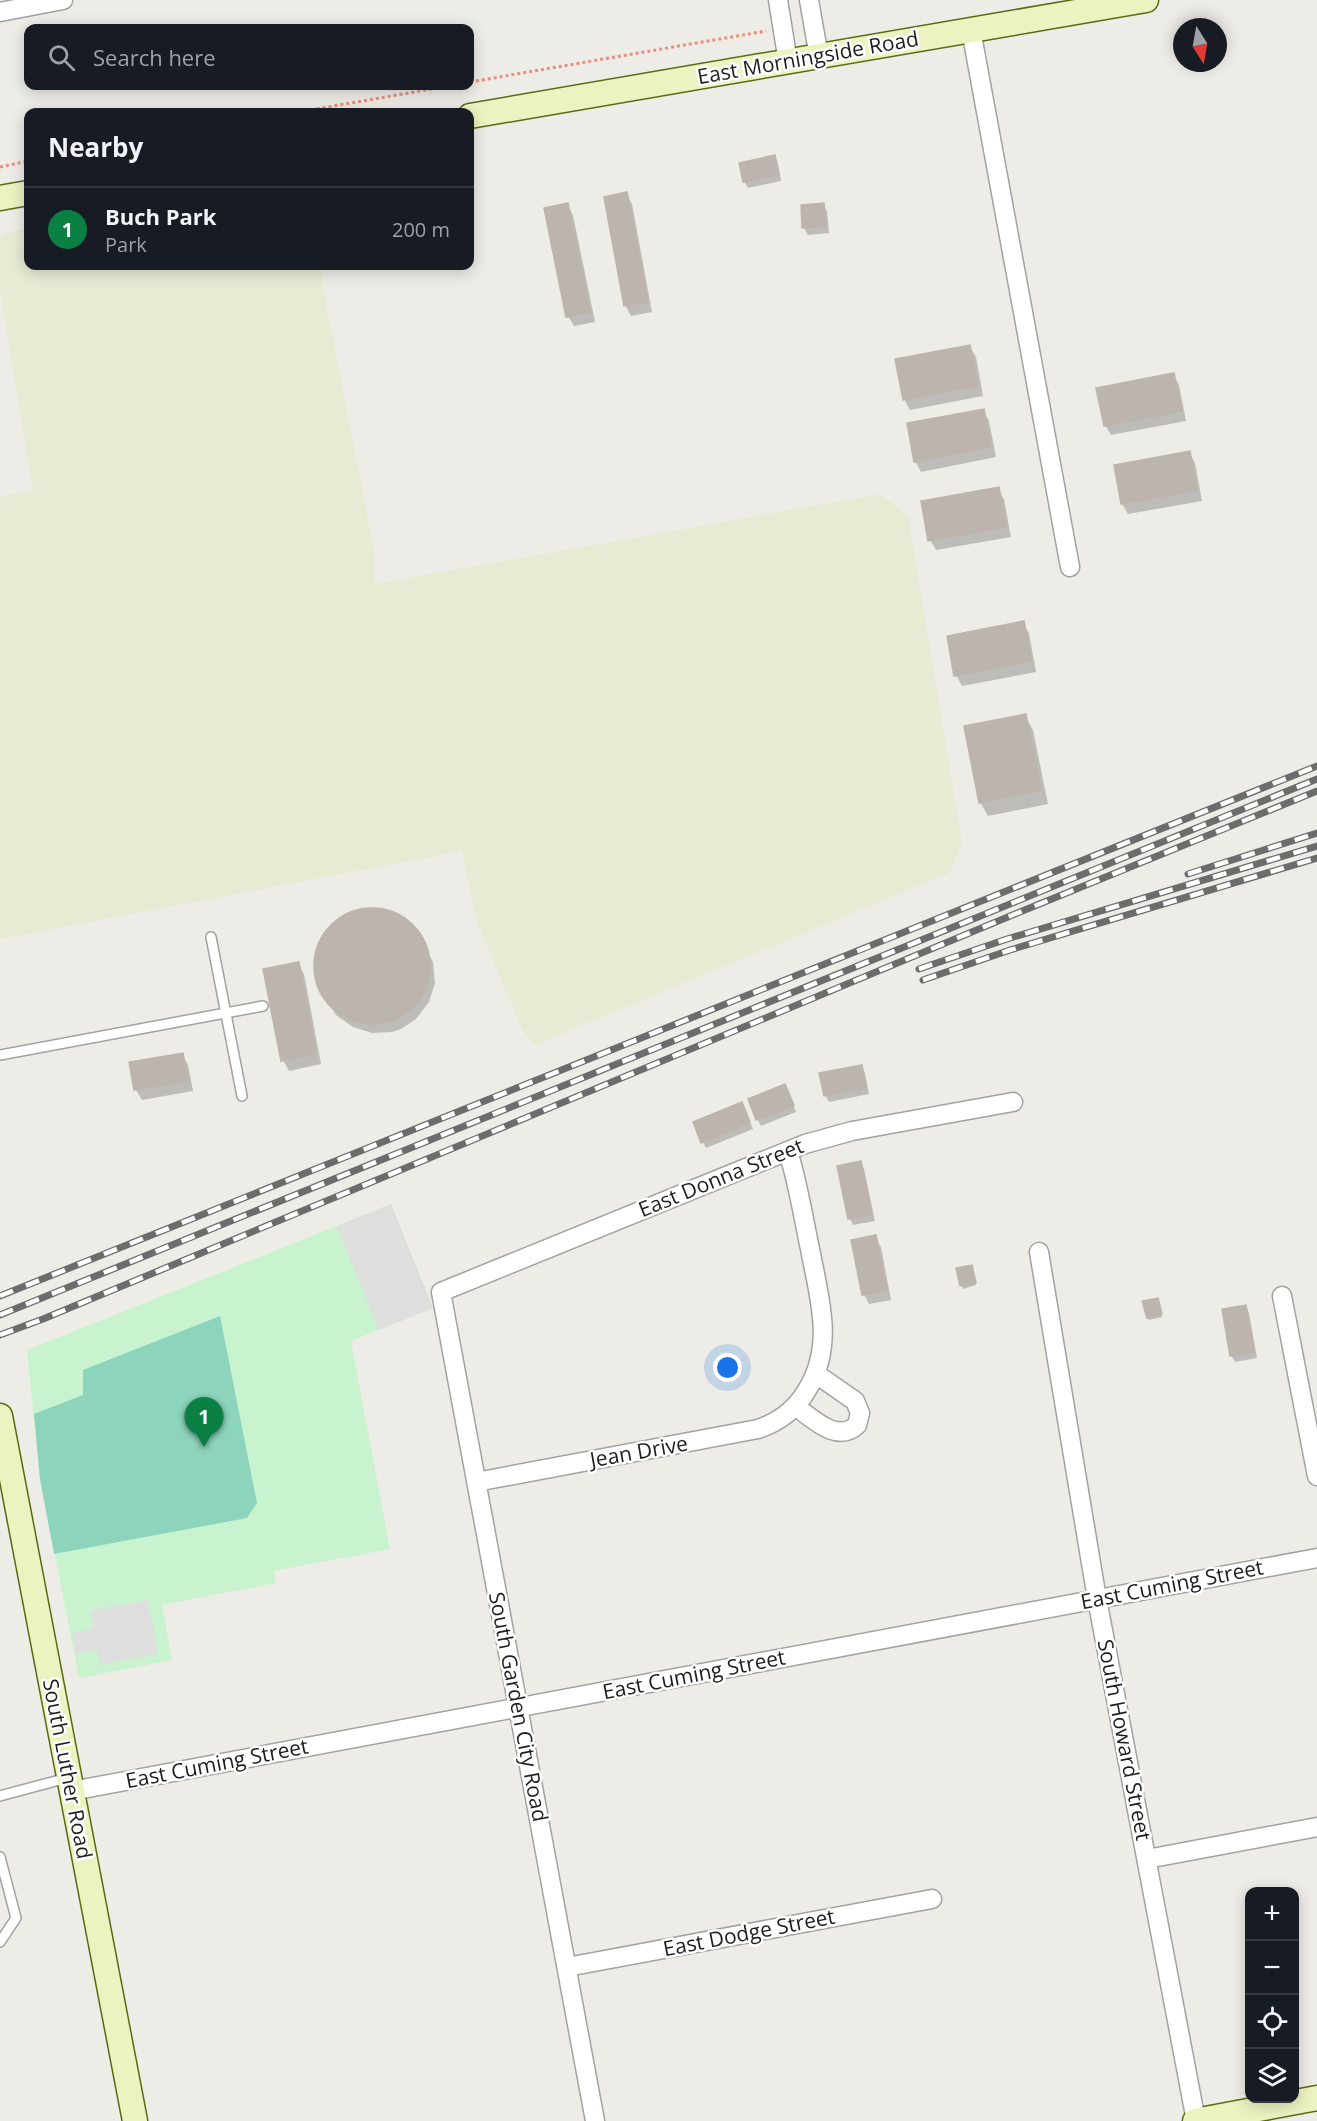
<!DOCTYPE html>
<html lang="en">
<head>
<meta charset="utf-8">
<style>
	:root { --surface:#171b24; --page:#20242c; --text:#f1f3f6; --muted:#9ea1a6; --line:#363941; --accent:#0b8043 }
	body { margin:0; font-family:"Open Sans",sans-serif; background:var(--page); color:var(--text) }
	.controls { position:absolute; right:18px; bottom:18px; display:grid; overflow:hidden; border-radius:12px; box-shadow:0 3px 15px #0003 }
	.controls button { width:54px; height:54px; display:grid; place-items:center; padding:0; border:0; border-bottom:2px solid var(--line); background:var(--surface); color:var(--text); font:30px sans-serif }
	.compass { position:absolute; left:1173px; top:18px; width:54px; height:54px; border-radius:50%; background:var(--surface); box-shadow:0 3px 15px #0003; rotate:169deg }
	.you { position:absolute; left:728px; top:1368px; width:21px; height:21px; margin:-15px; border:4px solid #fff; border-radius:50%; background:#1a73e8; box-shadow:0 0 0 9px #1a73e833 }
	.badge { display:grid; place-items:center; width:39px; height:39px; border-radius:50%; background:var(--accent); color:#fff; font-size:20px; font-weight:700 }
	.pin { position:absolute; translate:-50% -50px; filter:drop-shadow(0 2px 3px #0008) }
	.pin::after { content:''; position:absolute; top:32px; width:21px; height:18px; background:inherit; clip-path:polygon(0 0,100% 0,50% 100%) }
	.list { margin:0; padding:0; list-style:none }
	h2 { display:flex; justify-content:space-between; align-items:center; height:78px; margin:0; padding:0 24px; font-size:26px }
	h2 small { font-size:20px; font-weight:400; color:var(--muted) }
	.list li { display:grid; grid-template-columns:39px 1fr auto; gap:18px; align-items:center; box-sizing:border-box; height:84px; padding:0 24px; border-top:2px solid var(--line) }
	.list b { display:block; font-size:22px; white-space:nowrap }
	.list p { margin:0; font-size:20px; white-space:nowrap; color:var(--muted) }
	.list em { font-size:20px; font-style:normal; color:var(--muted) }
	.icon { flex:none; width:33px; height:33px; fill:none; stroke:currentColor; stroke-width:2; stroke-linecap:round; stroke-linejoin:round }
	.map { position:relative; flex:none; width:1317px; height:2121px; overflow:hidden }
	.search { position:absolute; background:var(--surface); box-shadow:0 3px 15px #0003; left:24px; top:24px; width:450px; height:66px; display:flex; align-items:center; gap:15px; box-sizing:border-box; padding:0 21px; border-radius:12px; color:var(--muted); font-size:22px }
	.panel { position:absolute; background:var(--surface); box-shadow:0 3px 15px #0003; left:24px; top:108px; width:450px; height:162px; border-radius:12px }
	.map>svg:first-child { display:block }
	.farmland { fill:#e7ebd3 }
	.park { fill:#c8f3ce }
	.pitch { fill:#8dd4bd }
	.parking { fill:#dedede }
	.shadow { fill:#0003 }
	.building { fill:#bbb4af; stroke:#beb4aa; stroke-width:1.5 }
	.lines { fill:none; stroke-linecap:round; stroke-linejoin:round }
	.lane-casing { stroke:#a2a2a2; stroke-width:12 }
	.street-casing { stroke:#a2a2a2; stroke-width:21 }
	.secondary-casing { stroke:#5a6912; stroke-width:27 }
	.path { stroke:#e98e7c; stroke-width:3; stroke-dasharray:3 3; stroke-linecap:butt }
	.lane { stroke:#fff; stroke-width:9 }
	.street { stroke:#fff; stroke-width:18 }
	.secondary { stroke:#ecf2c0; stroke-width:24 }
	.rail-casing { stroke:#6c6c6c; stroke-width:7 }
	.rail { stroke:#fff; stroke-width:4.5; stroke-dasharray:14; stroke-linecap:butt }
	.labels { text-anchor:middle; stroke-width:5; stroke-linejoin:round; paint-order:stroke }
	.street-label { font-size:21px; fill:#1e1e1e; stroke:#fff }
</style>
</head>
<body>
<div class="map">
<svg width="1317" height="2121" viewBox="0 0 1317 2121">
	<rect width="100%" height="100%" fill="#eeece6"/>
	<!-- farmland -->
	<path class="farmland" d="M28,229v37h291l54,280 2,38 505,-90 28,22 54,328 -13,29 -414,172 -13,-16 -45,-106 -15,-72 -462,88v-442l33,-7 -33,-201v-50l4,-6z"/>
	<!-- park -->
	<path class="park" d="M391,1204l42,104 -82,33 39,208 -116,22 2,12 -114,22 10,55 -93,18 -39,-199 -13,-129z"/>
	<!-- pitch -->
	<path class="pitch" d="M220,1316l37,187 -10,15 -193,36 -14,-75 -6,-65 49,-19v-25z"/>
	<!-- parking -->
	<path class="parking" d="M391,1204l42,104 -54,22 -42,-104z
		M148,1600l10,54 -58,11 -3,-15 -21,4 -4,-21 21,-4 -3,-18z"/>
	<!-- shadow -->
	<path class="shadow" d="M774,157l4,7 3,17 -33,7 -4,-7z
		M626,194l6,10 20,108 -21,4 -6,-11z
		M567,205l6,10 22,107 -21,4 -6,-10z
		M823,205l4,6 2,22 -21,2 -4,-7 -2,-22z
		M970,347l6,10 7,39 -73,14 -6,-11z
		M1173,374l6,11 7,36 -75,14 -6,-10z
		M983,410l6,11 7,36 -75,15 -6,-11z
		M1189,453l6,10 7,38 -74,13 -6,-10z
		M998,489l6,10 7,38 -75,13 -6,-10z
		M1023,623l6,10 7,39 -74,14 -6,-11z
		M1025,716l8,14 15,74 -60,12 -8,-14z
		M376,909l19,5 16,10 6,8 16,30 2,21 -6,19 -13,17 -15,10 -9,3 -20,1 -19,-6 -17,-12 -17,-28 -2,-8 -1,-20 5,-18 17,-21 17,-8z
		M298,964l6,10 17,90 -32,7 -6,-11z
		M182,1054l6,11 5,26 -51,9 -6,-10 -5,-26z
		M861,1067l4,6 4,21 -40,8 -4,-7z
		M789,1093l7,19 -35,14 -4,-7z
		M745,1110l8,19 -47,19 -3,-6z
		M860,1162l4,7 11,52 -22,4 -3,-6 -11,-52z
		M875,1237l6,10 10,53 -22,4 -5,-10z
		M957,1269h16l3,16 -13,4z
		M1159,1302l3,15 -13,3 -1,-2z
		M1246,1307l3,6 8,45 -22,4 -4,-7z"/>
	<!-- building -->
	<path class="building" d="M775,155l4,19 -36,8 -4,-19z
		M627,192l21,110 -24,4 -20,-109z
		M568,203l22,109 -24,5 -22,-109z
		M824,203l2,23 -24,2 -1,-23z
		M970,345l8,41 -75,14 -8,-41z
		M1174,373l8,38 -78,15 -8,-38z
		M984,409l7,38 -77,15 -7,-39z
		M1190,451l7,39 -76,14 -7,-39z
		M999,487l7,40 -78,14 -7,-40z
		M1024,621l8,40 -78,15 -7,-40z
		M1026,714l15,76 -62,13 -15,-77z
		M314 966a58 58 0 1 1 116 0a58 58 0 1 1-116 0Z
		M299,962l17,92 -35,7 -18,-92z
		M183,1053l5,28 -54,9 -5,-28z
		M862,1065l4,23 -42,8 -5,-23z
		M785,1084l9,21 -38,15 -8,-21z
		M742,1102l8,20 -49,21 -8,-21z
		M861,1161l11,53 -24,5 -11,-53z
		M876,1235l11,55 -25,5 -11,-55z
		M972,1265l4,18 -16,3 -4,-18z
		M1158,1298l4,16 -15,4 -5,-17z
		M1246,1305l8,47 -24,4 -8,-47z"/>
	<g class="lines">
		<defs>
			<path id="lane" d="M211,937l31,159
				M0,1055l263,-49
				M0,1796l67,-18
				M0,1857l16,61 -16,24"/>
			<path id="street" d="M778,0l10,62
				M809,0l10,57
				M0,12l63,-12
				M971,30l99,537
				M1039,1252l58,347 99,522
				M1282,1296l35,180
				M795,1406c17,12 42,38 62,19l3,-12 -5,-12 -39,-27
				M476,1482l282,-53c21,-7 38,-20 49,-39 28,-45 12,-93 3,-141 -7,-33 -12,-66 -22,-98
				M72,1791l1245,-233
				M1147,1859l170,-32
				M567,1967l365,-68
				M595,2121l-154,-829 364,-148 47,-13 161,-29"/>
			<path id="secondary" d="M470,116l676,-116
				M0,198l28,-5
				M0,1416l135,705
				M1195,2121l122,-23"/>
		</defs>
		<!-- lane casing -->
		<use href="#lane" class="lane-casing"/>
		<!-- street casing -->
		<use href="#street" class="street-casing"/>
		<!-- secondary casing -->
		<use href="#secondary" class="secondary-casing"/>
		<!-- path -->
		<path class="path" d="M470,82l296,-51
			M299,112l150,-26
			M0,167l28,-6"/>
		<!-- lane -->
		<use href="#lane" class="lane"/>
		<!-- street -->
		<use href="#street" class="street"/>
		<!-- secondary -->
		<use href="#secondary" class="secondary"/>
		<defs>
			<path id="rail" d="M1188,874l129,-41
				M919,969l88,-30 310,-93
				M923,980l87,-30 307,-92
				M0,1296l1317,-530
				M0,1315l1317,-536
				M0,1335l43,-16 972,-405 302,-123"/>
		</defs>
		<!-- rail casing -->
		<use href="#rail" class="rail-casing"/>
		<!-- rail -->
		<use href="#rail" class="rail"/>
	</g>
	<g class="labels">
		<!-- street labels -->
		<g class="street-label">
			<text transform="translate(808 58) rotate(-10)" y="7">East Morningside Road</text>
			<text transform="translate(721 1178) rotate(-22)" y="7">East Donna Street</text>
			<text transform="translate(639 1452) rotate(-10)" y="7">Jean Drive</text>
			<text transform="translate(1172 1585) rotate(-11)" y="7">East Cuming Street</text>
			<text transform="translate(694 1675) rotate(-11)" y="7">East Cuming Street</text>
			<text transform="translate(518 1707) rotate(79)" y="7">South Garden City Road</text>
			<text transform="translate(1124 1740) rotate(79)" y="7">South Howard Street</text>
			<text transform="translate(217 1764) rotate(-11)" y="7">East Cuming Street</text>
			<text transform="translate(67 1769) rotate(79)" y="7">South Luther Road</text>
			<text transform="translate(749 1933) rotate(-11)" y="7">East Dodge Street</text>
		</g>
	</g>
</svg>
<div class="controls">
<button>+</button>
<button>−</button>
<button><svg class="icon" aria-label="locate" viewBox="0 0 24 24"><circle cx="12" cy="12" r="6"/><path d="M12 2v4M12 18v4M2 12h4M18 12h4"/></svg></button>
<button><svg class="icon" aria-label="layers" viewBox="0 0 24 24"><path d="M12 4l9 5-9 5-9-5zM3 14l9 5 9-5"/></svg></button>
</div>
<svg class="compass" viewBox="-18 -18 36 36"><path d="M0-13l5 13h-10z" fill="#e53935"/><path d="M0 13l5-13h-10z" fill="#9ea1a6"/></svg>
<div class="you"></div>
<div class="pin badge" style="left:204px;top:1447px">1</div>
<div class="search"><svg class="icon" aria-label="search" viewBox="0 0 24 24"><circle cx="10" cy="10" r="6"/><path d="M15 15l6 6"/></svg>Search here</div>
<section class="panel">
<h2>Nearby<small></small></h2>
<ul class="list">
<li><span class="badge">1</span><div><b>Buch Park</b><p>Park</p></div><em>200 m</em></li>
</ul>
</section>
</div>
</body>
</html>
